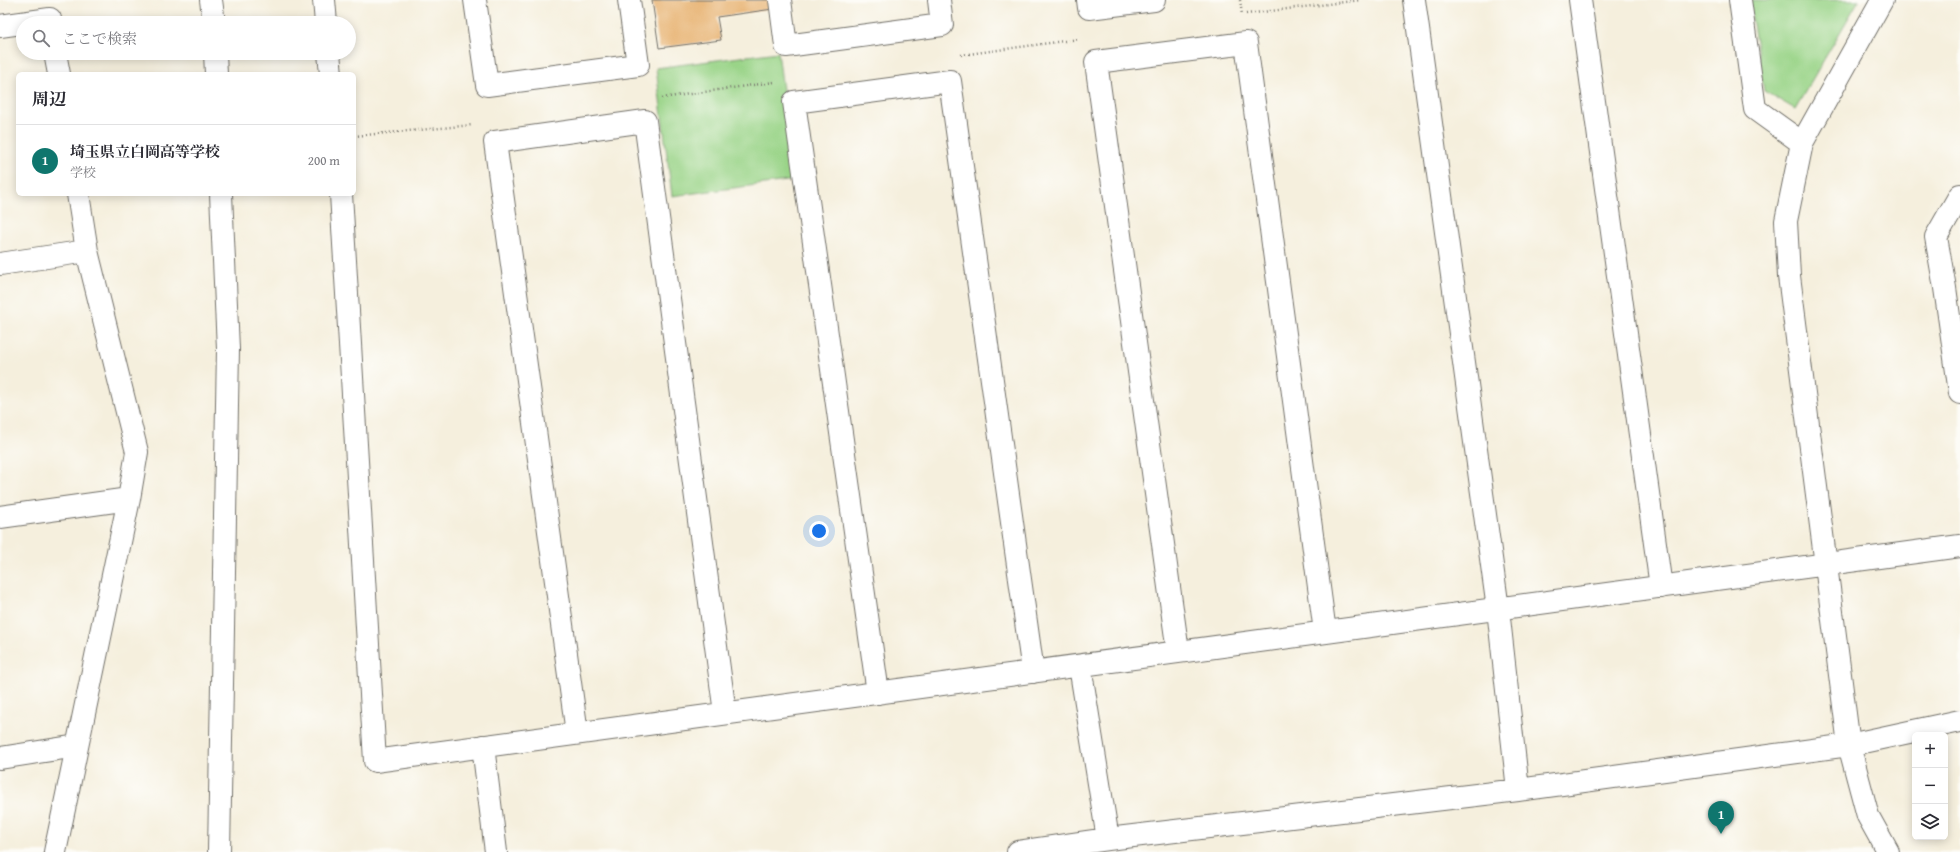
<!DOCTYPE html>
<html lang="ja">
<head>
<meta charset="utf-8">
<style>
	:root { --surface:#fff; --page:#f2f2f3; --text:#2b2b33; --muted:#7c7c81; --line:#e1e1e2; --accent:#0f766e }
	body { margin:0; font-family:"Gentium Book Plus","Noto Serif JP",serif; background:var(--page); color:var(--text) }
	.controls { position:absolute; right:12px; bottom:12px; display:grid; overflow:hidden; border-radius:6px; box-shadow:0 2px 10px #0003 }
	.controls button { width:36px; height:36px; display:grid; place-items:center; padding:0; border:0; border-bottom:1px solid var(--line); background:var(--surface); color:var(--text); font:20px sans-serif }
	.you { position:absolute; left:819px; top:531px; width:14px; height:14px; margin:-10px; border:3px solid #fff; border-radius:50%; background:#1a73e8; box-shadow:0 0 0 6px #1a73e833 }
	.badge { display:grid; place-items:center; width:26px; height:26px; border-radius:50%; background:var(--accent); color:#fff; font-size:13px; font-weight:700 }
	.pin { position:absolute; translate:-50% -33px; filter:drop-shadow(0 1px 2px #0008) }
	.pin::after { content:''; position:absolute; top:21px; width:14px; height:12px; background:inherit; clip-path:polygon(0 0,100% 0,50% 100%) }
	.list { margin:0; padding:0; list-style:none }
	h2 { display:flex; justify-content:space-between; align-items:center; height:52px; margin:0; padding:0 16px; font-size:17px }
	h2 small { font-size:13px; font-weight:400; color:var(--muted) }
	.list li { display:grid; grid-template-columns:26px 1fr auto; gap:12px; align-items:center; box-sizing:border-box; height:72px; padding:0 16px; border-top:1px solid var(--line) }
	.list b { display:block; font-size:15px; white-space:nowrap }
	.list p { margin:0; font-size:13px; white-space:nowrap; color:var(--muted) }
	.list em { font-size:13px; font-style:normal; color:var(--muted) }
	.icon { flex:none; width:22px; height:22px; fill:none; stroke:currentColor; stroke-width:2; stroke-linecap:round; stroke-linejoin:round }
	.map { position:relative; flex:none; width:1960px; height:852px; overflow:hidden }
	.search { position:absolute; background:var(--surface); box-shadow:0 2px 10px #0003; left:16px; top:16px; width:340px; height:44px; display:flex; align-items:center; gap:10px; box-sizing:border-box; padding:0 14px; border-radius:22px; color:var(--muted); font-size:15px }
	.panel { position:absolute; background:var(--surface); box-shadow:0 2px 10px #0003; left:16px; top:72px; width:340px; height:124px; border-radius:6px }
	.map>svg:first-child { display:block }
	.green { fill:#9ad488; stroke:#62805a }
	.building { fill:#e9b87b }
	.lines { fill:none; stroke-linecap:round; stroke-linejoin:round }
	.minor-casing { stroke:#727069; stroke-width:24 }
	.path { stroke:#727069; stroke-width:2.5; stroke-dasharray:1 3; stroke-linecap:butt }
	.minor { stroke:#fff; stroke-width:22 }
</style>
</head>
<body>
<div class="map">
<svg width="1960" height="852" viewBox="0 0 1960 852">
	<rect width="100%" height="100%" fill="#fdfcf7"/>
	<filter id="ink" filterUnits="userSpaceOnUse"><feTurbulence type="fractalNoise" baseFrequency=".025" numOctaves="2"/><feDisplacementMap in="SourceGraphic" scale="8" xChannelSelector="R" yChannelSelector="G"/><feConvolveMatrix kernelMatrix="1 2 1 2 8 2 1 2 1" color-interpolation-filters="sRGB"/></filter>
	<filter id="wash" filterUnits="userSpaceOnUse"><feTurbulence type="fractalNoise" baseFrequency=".012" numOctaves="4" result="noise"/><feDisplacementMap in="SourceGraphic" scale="16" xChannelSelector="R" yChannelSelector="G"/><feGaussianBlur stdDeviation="0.9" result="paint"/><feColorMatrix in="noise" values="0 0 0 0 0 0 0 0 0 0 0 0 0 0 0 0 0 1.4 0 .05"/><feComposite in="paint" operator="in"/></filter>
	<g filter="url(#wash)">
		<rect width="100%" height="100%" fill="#f5efdd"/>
		<!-- green -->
		<path class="green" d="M1749,0h110l-64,109 -31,-18z
			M778,52l17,128 -123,16 -16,-128z"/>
		<g id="blocks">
			<!-- building -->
			<path class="building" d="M652,0h119l2,9 -56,8 4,23 -62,8z"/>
		</g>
	</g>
	<g filter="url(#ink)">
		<use href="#blocks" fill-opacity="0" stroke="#727069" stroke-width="1"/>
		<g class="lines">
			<defs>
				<path id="minor" d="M211,0l3,23
					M324,0l2,23
					M475,0l12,85 151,-20 -9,-65
					M780,0l6,46 156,-21 -3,-25
					M1088,0l1,8 65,-8
					M1414,0l84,609 20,181
					M1580,0l81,587
					M1740,0l15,109 47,34
					M1882,0l-80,143 -16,78 3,55 60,469 19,71 20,36
					M0,26l50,-7
					M55,53l4,21
					M215,53l1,21
					M329,53l2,21
					M341,194l34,567 1585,-215
					M1960,195l-24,42 9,51 15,105
					M0,264l87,-13
					M0,517l129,-18
					M1178,652l-82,-590 150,-19 79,589
					M1080,666l28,173
					M878,693l-84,-591 156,-21 83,591
					M577,733l-82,-591 150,-21 80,592
					M483,746l13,106
					M0,758l77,-12
					M55,852l74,-353 8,-47 -50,-201 -9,-57
					M219,852l9,-503 -7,-155
					M1018,852l90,-13 410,-49 331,-45 111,-24"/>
			</defs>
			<!-- minor casing -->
			<use href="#minor" class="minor-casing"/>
			<!-- path -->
			<path class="path" d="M1240,0l2,15
				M1246,14l115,-14
				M961,55l118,-16
				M662,98l112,-16
				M354,136l119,-11"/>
			<!-- minor -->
			<use href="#minor" class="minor"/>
		</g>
	</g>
</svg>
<div class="controls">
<button>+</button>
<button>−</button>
<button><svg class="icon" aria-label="layers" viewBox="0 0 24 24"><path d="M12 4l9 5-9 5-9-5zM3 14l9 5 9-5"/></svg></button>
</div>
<div class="you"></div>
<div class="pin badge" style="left:1721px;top:834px">1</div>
<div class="search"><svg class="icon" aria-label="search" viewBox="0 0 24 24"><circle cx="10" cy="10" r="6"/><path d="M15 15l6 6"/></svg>ここで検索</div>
<section class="panel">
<h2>周辺<small></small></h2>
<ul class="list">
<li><span class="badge">1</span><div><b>埼玉県立白岡高等学校</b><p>学校</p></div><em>200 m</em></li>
</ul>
</section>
</div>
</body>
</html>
